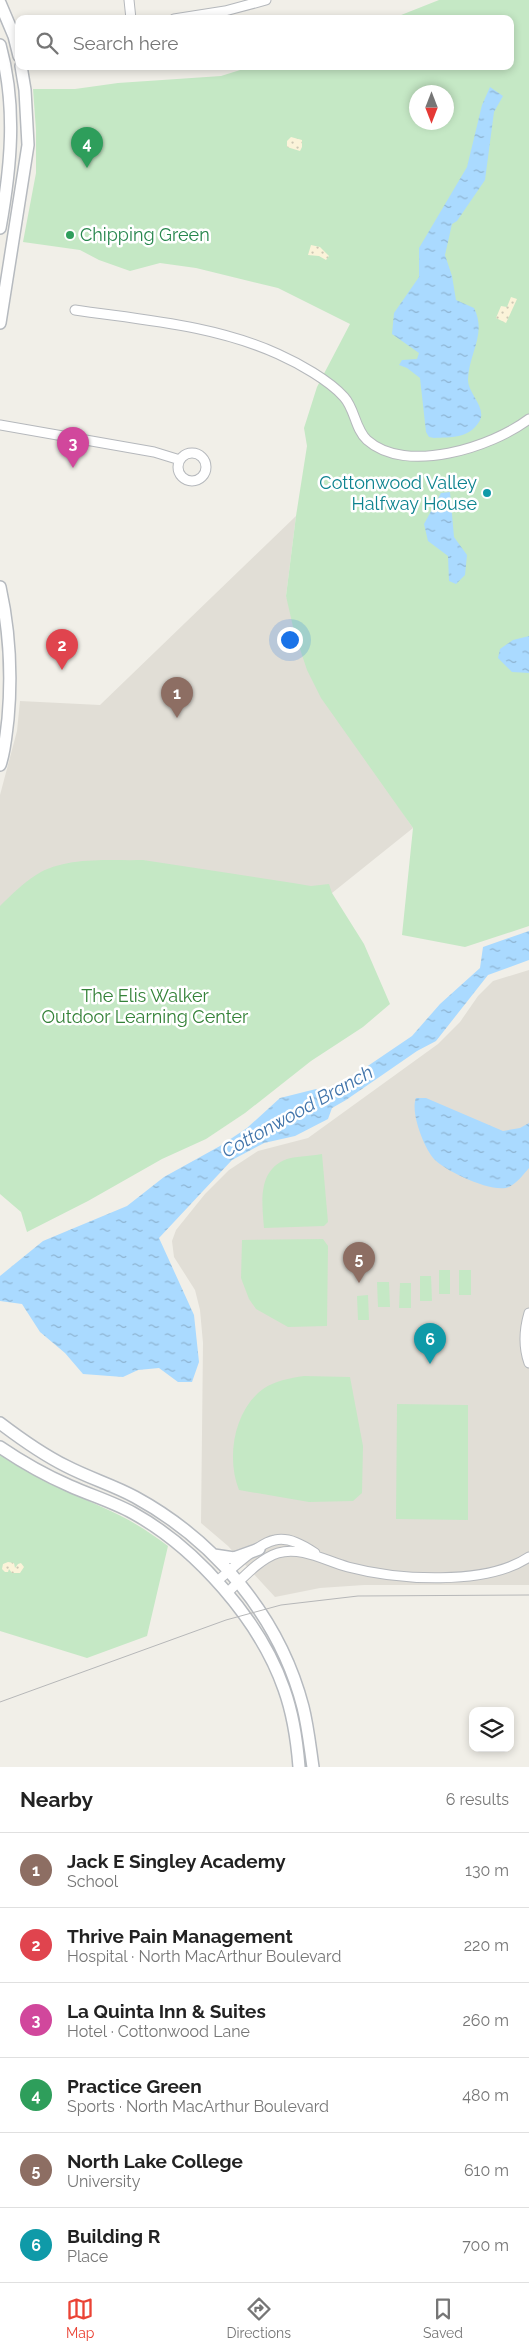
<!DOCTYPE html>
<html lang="en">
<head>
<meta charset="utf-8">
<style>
	:root { --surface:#fff; --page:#f2f2f2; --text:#222; --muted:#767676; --line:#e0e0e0; --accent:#ea4335 }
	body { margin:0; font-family:Raleway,sans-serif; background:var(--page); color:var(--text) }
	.controls { position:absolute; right:15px; bottom:15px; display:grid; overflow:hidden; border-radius:10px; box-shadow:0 2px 8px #0003 }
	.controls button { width:45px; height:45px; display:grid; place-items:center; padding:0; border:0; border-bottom:1px solid var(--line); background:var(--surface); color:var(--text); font:25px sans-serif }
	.compass { position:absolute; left:409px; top:85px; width:45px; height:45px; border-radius:50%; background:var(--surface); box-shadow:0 2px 8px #0003; rotate:180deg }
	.you { position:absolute; left:289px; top:639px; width:18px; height:18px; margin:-12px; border:4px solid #fff; border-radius:50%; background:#1a73e8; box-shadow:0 0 0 8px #1a73e833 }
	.badge { display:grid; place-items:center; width:32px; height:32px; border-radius:50%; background:var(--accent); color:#fff; font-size:16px; font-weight:700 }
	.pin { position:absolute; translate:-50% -41px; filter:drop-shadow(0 1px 2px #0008) }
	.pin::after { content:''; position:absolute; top:26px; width:18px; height:15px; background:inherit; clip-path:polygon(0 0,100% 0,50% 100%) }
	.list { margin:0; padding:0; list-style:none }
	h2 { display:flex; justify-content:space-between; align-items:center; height:65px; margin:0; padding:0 20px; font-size:21px }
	h2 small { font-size:16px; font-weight:400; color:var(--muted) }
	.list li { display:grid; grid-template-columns:32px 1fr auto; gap:15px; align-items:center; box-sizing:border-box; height:75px; padding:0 20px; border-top:1px solid var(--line) }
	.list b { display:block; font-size:19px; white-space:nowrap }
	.list p { margin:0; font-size:16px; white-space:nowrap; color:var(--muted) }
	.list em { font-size:16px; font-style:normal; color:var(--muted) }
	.icon { flex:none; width:28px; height:28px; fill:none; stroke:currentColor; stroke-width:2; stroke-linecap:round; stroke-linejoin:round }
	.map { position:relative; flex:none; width:529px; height:1767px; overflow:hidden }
	.search { position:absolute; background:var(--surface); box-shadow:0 2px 8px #0003; left:15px; right:15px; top:15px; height:55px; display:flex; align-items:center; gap:12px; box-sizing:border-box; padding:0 18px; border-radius:10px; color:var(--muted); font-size:19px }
	.sheet { height:515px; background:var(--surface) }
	nav { display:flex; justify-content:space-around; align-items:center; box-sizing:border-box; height:70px; border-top:1px solid var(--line); background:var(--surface); font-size:14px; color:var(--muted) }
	nav a { display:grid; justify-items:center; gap:2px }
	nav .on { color:var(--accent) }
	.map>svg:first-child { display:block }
	.education { fill:#e1ded6 }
	.green { fill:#c5e8c5; fill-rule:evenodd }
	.sand { fill:url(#sand-dots) }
	.water { fill:url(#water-ripples) }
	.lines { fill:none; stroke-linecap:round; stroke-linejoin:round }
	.minor-casing { stroke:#b5b8bc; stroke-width:11 }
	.secondary-casing { stroke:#b6babf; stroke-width:14 }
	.minor { stroke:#fff; stroke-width:9 }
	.secondary { stroke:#fff; stroke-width:11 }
	.tram { stroke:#b6b7b8; stroke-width:1 }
	.leisure-dot { fill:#2e9e5b; stroke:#fff; stroke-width:2 }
	.culture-dot { fill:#0f9aa8; stroke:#fff; stroke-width:2 }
	.labels { text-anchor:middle; stroke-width:5; stroke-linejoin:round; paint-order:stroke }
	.leisure-label { font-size:18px; fill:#27864d; stroke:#fff; text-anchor:start }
	.culture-label { font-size:18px; fill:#0d838f; stroke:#fff; text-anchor:end }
	.park-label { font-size:18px; fill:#348238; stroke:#fff }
	.water-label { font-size:19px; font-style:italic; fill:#4174aa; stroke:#fff }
</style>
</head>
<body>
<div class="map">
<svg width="529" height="1767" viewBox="0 0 529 1767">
	<defs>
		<pattern id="sand-dots" width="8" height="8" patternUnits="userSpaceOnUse" patternTransform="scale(1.25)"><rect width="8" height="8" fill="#fbf3d9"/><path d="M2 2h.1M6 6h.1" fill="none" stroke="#cec8b4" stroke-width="1.8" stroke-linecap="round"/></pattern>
		<pattern id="water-ripples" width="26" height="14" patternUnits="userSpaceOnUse" patternTransform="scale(1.25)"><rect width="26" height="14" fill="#aadaff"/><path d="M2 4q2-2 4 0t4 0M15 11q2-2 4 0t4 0" fill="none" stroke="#8eb4d2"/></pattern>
	</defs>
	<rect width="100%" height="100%" fill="#f1efe8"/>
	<!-- education -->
	<path class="education" d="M296,516l-10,80 85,170 42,62 -81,65 -332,23v-121l17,-64 3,-30 80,4z
		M529,970v615h-165l-44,3 -45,9 -47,-51 -27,-23 2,-180 -3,-33 -5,-20 -21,-33 -2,-16 4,-11 29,-36 24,-24 29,-19 50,-13 130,-94 22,-22 18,-26 15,-15z"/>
	<!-- green -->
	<path class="green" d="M439,0h90v926l-64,21 -63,-12 11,-107 -92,-130 -14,-28 -13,-39 -8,-35 10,-80 11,-70 -3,-18 13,-41 33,-63 -72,-36 -82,-20 -36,-5 -30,8 -31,-11 -19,-10 -57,-8 13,-69v-43l-3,-41h42l43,-6 103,-7 32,-10h257v-47h-119zM416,92h30v30h-30z
		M143,860l150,23 18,3 18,-2 3,9 32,51 26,60 -27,23 -52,34 -66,52 -39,26 -44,20 -74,42 -61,31 -6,-20 -21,-18v-288c11,-11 23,-23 36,-31 30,-19 73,-14 107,-15z
		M322,1154l6,68 -4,4 -60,2c-2,-25 -7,-58 23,-69 10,-3 24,-3 35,-5z
		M323,1239l5,7 -1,80 -39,1 -32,-18 -7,-10 -8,-21 1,-38z
		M439,1270h11v24h-11z
		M459,1270h12v25h-12z
		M420,1276h11l1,25h-12z
		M377,1282h12l1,25h-12z
		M400,1283h11v25h-12z
		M368,1295l1,25h-11l-1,-24z
		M304,1376l46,1 13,69 -1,47 -9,8 -44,1 -70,-12c-13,-32 -5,-80 24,-101 11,-8 27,-11 41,-13z
		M397,1404l71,1v115l-72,-1z
		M0,1452c36,29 78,43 119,63 18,9 33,19 49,31l-21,90 -60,22 -87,-27z"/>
	<!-- sand -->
	<path class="sand" d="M291,137l11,3v7l-2,4 -13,-4v-6z
		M311,245l9,2 9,9 -3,4 -7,-4 -11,-1z
		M511,297l6,2 -11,24 -10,-5 5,-12 6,1z
		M8,1562l6,1 1,5 3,-4 3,-1 3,4 -4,6h-8l-3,-4 -1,3h-3l-3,-3 1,-5z"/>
	<!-- water -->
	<path class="water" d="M490,87l13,9 -9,16 -9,68 -28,41 -5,3 -7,31 7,21 4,24 18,8c13,26 -5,45 -6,71 -1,14 20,29 11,43 -11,17 -28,15 -45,16l-5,-1 -3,-5 -6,-54 -13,-10 -8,-3 3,-5 15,-1 2,-6 -27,-19 2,-21 25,-36v-29l48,-81 15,-62z
		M450,492l4,45 13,18 -2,20 -9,9 -7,-3 -1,-25 -20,-15 -4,-17 17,-31z
		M529,636v37l-17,-1 -14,-14 2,-9 13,-9z
		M529,931v29l-41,15 -52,66 -19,10 -71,49 -14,8 -4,11 -33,17 -31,7 -32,17 -73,78 35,77 5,47 -7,20h-14l-19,-14 -21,2 -15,7 -40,-3 -18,-21 -25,-21 -18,-28 -22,-3v-25l43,-35 84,-35 37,-29 56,-31 27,-18 33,-30 36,-9 9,6 87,-59 28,-32 40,-36 3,-21z
		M416,1098h10l77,33 17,-3 9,-5v45c-6,7 -12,15 -20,19 -16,7 -64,-16 -75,-28 -10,-11 -24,-47 -18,-61z"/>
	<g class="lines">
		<defs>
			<path id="minor" d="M129,0l2,19
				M174,19l51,-8 41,-11
				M75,310c68,10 139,15 203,44 20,9 51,26 66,43 11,12 11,32 23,43 39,35 125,7 162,-21
				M0,425l154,27 26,8
				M178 467a14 14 0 1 1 28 0a14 14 0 1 1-28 0Z
				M529,1313c-5,17 -6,33 0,50
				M217,1581c14,-11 41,-38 58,-41 14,-3 28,5 40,13
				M227,1593c15,-14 32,-34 51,-40 23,-7 48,8 70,14 49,13 138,19 181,-10"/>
			<path id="secondary" d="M0,3l14,33 5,20
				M0,45c17,61 11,122 0,183
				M0,323l28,-178 -3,-55 -4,-24
				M0,587c10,45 12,87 8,132 -2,15 -3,32 -8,46
				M0,1423c21,16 42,31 66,43 23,12 47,19 69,31 81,44 145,121 168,210 5,20 7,40 10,60
				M0,1447c22,15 45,28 70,39 20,9 43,16 63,27 63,35 127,107 151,176 9,25 13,52 15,78
				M214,1555l20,3 25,-9"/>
		</defs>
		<!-- minor casing -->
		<use href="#minor" class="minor-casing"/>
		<!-- secondary casing -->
		<use href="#secondary" class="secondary-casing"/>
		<!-- minor -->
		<use href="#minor" class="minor"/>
		<!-- secondary -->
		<use href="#secondary" class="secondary"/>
		<!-- tram -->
		<path class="tram" d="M0,1702l226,-82 55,-15 77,-9 171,-1"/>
	</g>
	<!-- markers -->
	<circle class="leisure-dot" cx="70" cy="235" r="5"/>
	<circle class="culture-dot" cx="487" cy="493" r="5"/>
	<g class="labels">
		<!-- leisure labels -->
		<g class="leisure-label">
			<text x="80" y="241">Chipping Green</text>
		</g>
		<!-- culture labels -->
		<g class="culture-label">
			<text x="477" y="489">Cottonwood Valley<tspan x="477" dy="21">Halfway House</tspan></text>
		</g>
		<!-- park labels -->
		<g class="park-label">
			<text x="145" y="1002">The Elis Walker<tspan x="145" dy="21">Outdoor Learning Center</tspan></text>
		</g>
		<!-- water labels -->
		<g class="water-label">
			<text transform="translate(297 1111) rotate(-29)" y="7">Cottonwood Branch</text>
		</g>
	</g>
</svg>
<div class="controls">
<button><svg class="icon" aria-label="layers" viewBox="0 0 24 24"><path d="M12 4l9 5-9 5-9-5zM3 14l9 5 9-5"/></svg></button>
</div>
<svg class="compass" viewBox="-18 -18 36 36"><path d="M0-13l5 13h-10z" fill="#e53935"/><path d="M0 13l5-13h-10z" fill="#767676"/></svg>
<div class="you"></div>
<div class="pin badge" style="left:177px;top:718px;background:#8d6e63">1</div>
<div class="pin badge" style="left:62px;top:670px;background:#e0444e">2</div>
<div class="pin badge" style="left:73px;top:468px;background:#d1479c">3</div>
<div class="pin badge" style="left:87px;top:168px;background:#2e9e5b">4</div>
<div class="pin badge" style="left:359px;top:1283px;background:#8d6e63">5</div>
<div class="pin badge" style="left:430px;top:1364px;background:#0f9aa8">6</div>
<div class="search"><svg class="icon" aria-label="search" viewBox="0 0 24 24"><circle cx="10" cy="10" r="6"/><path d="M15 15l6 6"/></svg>Search here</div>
</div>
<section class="sheet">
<h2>Nearby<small>6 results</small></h2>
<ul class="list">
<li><span class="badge" style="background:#8d6e63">1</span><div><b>Jack E Singley Academy</b><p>School</p></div><em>130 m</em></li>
<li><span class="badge" style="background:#e0444e">2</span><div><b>Thrive Pain Management</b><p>Hospital · North MacArthur Boulevard</p></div><em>220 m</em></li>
<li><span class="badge" style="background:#d1479c">3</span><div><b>La Quinta Inn &amp; Suites</b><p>Hotel · Cottonwood Lane</p></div><em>260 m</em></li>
<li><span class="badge" style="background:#2e9e5b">4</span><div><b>Practice Green</b><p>Sports · North MacArthur Boulevard</p></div><em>480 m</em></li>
<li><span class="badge" style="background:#8d6e63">5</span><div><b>North Lake College</b><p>University</p></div><em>610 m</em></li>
<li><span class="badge" style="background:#0f9aa8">6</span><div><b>Building R</b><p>Place</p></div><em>700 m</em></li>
</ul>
</section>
<nav>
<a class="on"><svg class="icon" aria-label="map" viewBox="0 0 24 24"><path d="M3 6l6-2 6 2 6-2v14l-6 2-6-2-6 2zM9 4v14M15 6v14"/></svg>Map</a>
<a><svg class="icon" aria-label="directions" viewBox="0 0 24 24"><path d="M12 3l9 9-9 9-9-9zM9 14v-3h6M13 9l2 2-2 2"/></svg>Directions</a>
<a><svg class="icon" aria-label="saved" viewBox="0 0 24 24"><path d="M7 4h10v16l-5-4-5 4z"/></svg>Saved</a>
</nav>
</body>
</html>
